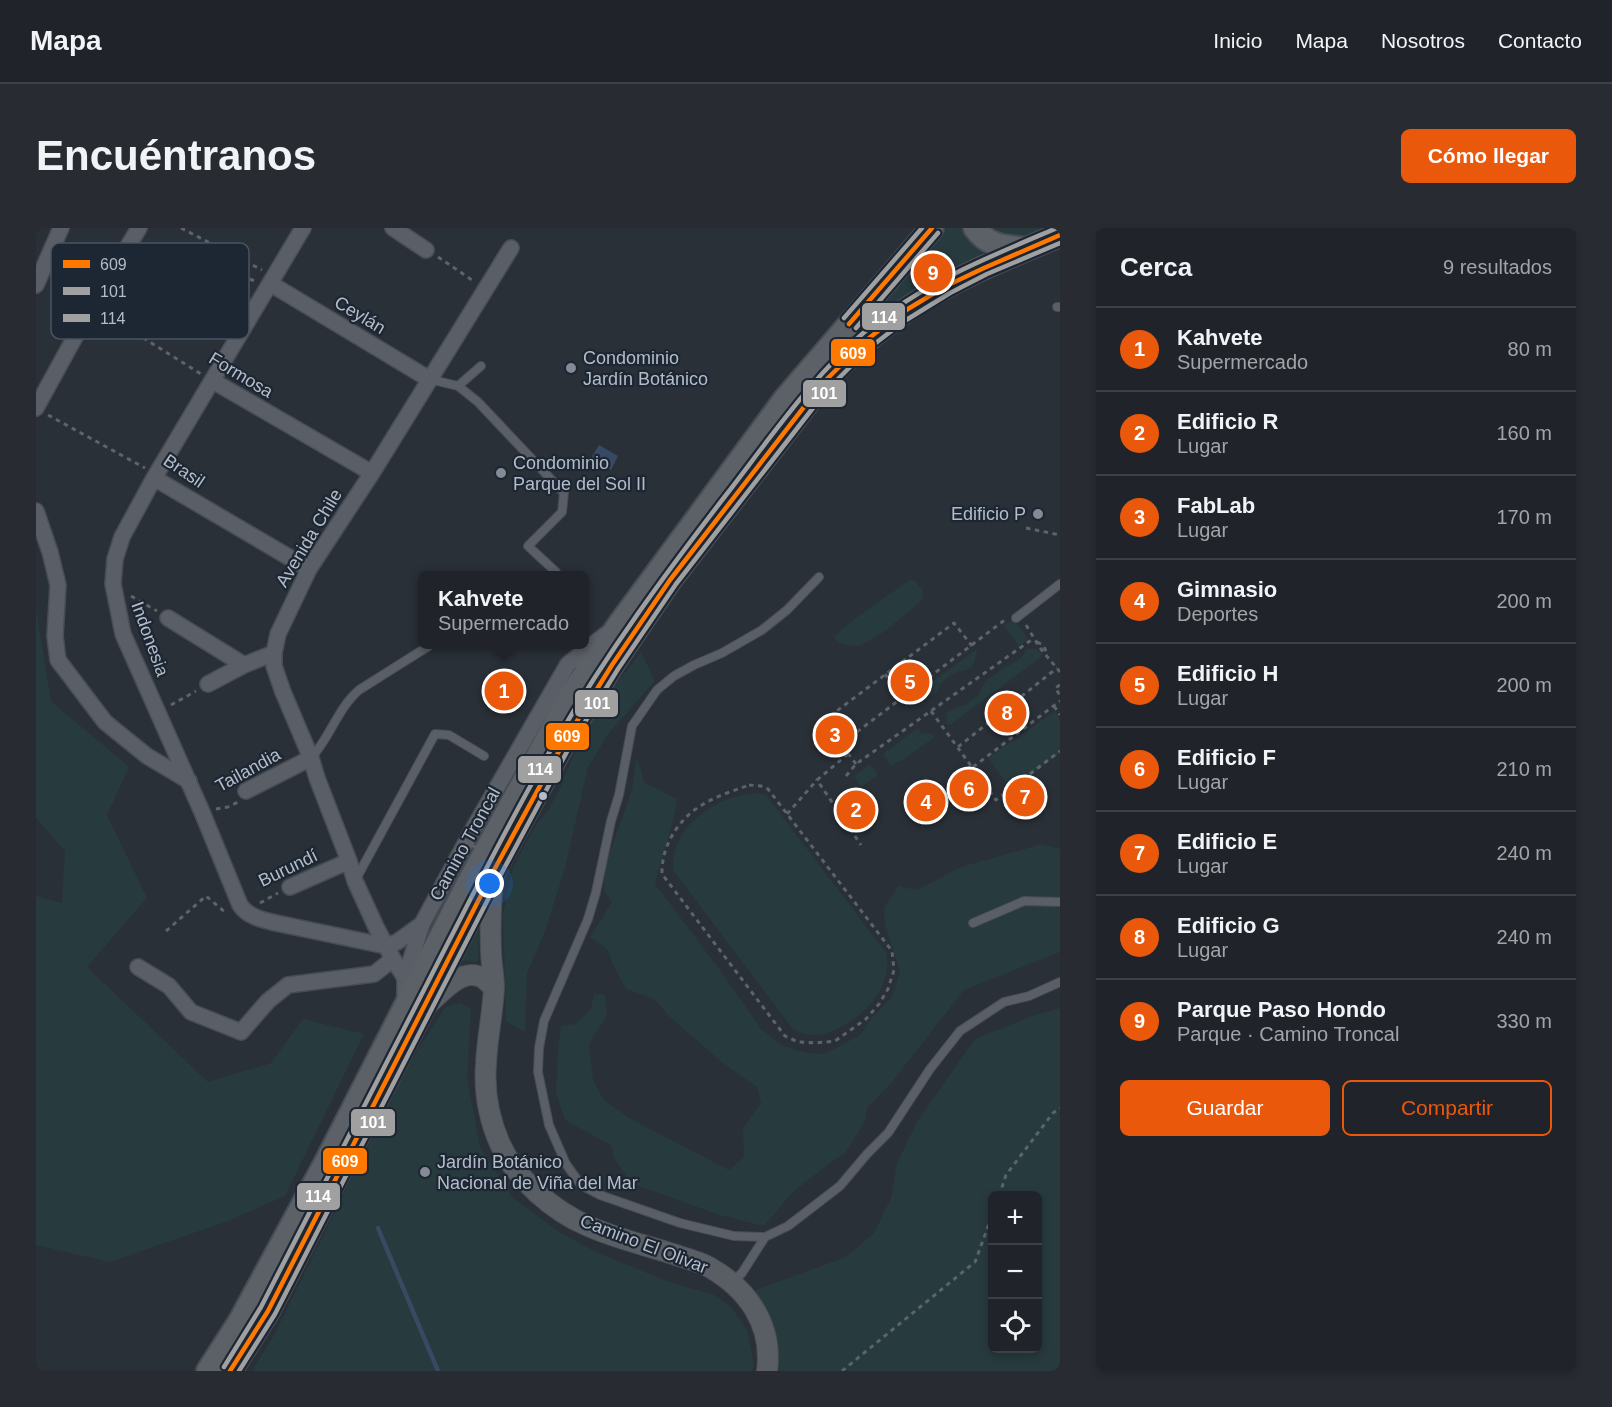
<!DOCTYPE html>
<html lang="es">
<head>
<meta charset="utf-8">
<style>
	:root { --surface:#20242a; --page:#282c32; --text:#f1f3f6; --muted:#a2a4a8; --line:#3d4147; --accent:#ea580c }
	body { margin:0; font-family:Helvetica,sans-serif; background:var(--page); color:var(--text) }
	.controls { position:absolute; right:18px; bottom:18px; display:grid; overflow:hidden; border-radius:9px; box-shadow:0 3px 9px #0003 }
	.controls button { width:54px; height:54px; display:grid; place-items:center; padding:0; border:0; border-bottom:2px solid var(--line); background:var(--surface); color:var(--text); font:30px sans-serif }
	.you { position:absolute; left:454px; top:656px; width:21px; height:21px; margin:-15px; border:4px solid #fff; border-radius:50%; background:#1a73e8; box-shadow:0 0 0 9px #1a73e833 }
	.badge { display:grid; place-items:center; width:39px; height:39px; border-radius:50%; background:var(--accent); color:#fff; font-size:20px; font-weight:700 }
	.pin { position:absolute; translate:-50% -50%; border:3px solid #fff; box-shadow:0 2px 6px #0006 }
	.popup { position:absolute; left:382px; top:343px; width:171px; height:78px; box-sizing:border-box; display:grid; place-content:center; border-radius:9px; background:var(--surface); filter:drop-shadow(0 2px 4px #0005); font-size:20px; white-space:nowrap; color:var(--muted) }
	.popup b { font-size:22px; color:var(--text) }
	.popup::after { content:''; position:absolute; left:50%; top:100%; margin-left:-12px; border:12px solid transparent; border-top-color:var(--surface) }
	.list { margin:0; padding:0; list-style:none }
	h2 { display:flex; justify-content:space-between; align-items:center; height:78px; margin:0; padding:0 24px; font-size:26px }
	h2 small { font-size:20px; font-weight:400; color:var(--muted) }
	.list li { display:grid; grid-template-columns:39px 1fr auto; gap:18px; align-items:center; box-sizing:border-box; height:84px; padding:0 24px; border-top:2px solid var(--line) }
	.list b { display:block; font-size:22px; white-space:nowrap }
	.list p { margin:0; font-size:20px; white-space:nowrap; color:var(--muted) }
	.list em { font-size:20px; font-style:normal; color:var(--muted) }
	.actions { display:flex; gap:12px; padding:18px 24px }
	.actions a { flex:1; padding:14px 0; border:2px solid var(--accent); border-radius:9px; text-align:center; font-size:21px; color:var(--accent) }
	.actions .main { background:var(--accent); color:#fff }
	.icon { flex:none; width:33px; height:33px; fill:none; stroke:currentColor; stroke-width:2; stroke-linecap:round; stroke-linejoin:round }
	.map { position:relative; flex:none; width:1024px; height:1143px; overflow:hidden; border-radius:9px }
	header { display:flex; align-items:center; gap:36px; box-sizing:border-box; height:84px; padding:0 30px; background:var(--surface); border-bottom:2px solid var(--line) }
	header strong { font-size:28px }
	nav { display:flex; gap:33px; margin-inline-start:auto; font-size:21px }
	.intro { display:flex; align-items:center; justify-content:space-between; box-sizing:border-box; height:144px; padding:0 36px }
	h1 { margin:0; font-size:42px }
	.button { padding:15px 27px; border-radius:9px; background:var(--accent); color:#fff; font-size:21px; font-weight:700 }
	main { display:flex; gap:36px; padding:0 36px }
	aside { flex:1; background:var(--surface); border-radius:9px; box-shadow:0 3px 9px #0003 }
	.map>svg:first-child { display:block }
	.green { fill:#273a3e; fill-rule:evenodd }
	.water { fill:#384963 }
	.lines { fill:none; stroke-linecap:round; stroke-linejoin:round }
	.stream { stroke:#384963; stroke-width:4.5 }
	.lane-casing { stroke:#484c53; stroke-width:10 }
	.street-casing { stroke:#484c53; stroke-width:18 }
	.secondary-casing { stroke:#484c53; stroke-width:22 }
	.primary-casing { stroke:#484c55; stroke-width:26 }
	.path { stroke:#5d636a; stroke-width:3; stroke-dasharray:4.5 4.5; stroke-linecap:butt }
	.lane { stroke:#5a5e66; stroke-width:8 }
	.street { stroke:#5a5e66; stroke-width:15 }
	.secondary { stroke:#595d64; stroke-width:20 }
	.primary { stroke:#5c6168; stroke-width:22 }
	.path-bridge { stroke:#5d636a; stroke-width:3; stroke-dasharray:4.5 4.5; stroke-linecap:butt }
	.bus-1-casing { stroke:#1d2633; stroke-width:9 }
	.bus-2-casing { stroke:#1d2633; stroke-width:9 }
	.bus-3-casing { stroke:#1d2633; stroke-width:9 }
	.bus-1 { stroke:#ff7800; stroke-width:4.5 }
	.bus-2 { stroke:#a0a0a0; stroke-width:4.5 }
	.bus-3 { stroke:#a0a0a0; stroke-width:4.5 }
	.poi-dot { fill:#848b96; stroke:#1d2633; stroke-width:2 }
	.bus-dot { fill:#b4bcc9; stroke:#1d2633; stroke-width:2 }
	.labels { text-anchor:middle; stroke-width:4.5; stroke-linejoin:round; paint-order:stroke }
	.street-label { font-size:18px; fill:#b4bcc9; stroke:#1d2633 }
	.poi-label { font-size:18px; fill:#b4bcc9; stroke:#1d2633; text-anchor:start }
	.key { fill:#1d2633; stroke:#4a5360; stroke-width:1.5 }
	.key-label { font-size:16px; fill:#b4bcc9 }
	.line-badge { stroke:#1d2633; stroke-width:2 }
	.badge-label { font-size:16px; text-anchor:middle; font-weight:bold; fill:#fff }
</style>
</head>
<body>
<header>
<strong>Mapa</strong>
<nav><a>Inicio</a><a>Mapa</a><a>Nosotros</a><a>Contacto</a></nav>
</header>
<div class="intro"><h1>Encuéntranos</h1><a class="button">Cómo llegar</a></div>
<main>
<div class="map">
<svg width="1024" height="1143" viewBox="0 0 1024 1143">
	<rect width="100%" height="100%" fill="#2a3038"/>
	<!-- green -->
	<path class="green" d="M911,0h20l32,27 -82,36 -61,42z
		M952,0h56c-19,9 -39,17 -56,0z
		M874,352l5,1 3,5 5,3 -1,11c-16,13 -45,41 -65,46 -5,1 -13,-2 -19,-3l-4,-6 23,-20z
		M0,381l15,92 78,66 -22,48 40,83 -60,69 121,115 63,-19 32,-44 61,15 -79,162 -57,25 -118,41 -74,-17v-349l26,7 3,-52 -29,-33z
		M977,391l15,20 -9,7 -15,-20z
		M941,421c-3,28 -12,16 -29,28 -1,1 -7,5 -8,7 -1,2 -2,6 -3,9l-6,3 -9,-2 -2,-3z
		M991,421h9l6,5 -2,4 -90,67 -4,-2 1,-10 9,-6 10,-2 13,-11 6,-12 16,-12 20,-12z
		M605,424l14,29 -46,52 -21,34 -23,101 -21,66 -17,39 -2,59 -19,-11 -3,-107 10,-47 24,-44 10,-11 12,-22 17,-41 31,-53z
		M1019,483l5,9v33l-49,36 -23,-31z
		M882,500l4,6 8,-1 5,4 -37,26v-2l-7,5 -8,-12z
		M600,531l5,10 3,13 33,17c-3,29 -16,57 -22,85l68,90 38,55 22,17 20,6 20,2 15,-7 22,-12 12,-17 20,-21 8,-25 -15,-48 -1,-16 14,-22 19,4 44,-23 81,-23 18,5v103l-96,38 -72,92 -25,26 -2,13 -19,31 -21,15 -31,24 -30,35 -45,-11 -88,-32 -17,-25 -2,-12 -47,-26 -9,-27 2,-41 3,-26 14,-2 16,-15 3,-15 11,1 2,20 -18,29 4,36 11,20 25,18 100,52 15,-13 -1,-29 18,-25 -4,-16 -33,-23 -55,-48 -15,-17 -28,-10 -11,-20 -8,-20 -17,-12 22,-35 -8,-11 1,-25 27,-76z
		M834,536l8,11 -17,12 -7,-11z
		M722,565l8,2 121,159c1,12 0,22 -5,33 -11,26 -63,64 -90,41l-119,-158c-2,-45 44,-75 85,-77z
		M443,694l-1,40 -19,-1z
		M424,775l11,6 -4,69 13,69 32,50 47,35 39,21 69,28 47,14 17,12 16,23 7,35 -2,6h-500l21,-34 133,-268 39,-62z
		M1024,780v363h-286l-21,-80 93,-34 28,-24 17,-35 6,-35 20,-41 58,-83 60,-24zM957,968h45v152h-45z"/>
	<!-- water -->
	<path class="water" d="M563,217l19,11 -7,14 -20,-12z"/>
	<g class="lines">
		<!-- stream -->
		<path class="stream" d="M342,1000l60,143"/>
		<defs>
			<path id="lane" d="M1021,79h3
				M393,151l29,7 23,-20
				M422,158l20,16 86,91 -2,19 -34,34 28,26
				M980,390l44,-34
				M275,530c19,-20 26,-49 48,-68l73,-46
				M320,651l79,-145 14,1 35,21
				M937,695l51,-22 36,1
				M729,1009l-31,-1 -54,-13 -80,-28 -19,-10 -15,-21 -17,-39 -11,-53 1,-24 5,-27 44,-102 8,-27 15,-71 8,-26 13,-69 25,-36 17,-14 20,-11 28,-12 40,-23 25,-20 32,-33
				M695,1055l11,-10 23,-36 23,-11 52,-40 27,-32 21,-21 42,-64 30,-38 44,-29 25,-6 31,-14"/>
			<path id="street" d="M267,0l-149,250 -32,59 -7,22 -2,25 10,50 79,178 38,93c8,12 23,15 36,18l110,23
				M357,0l33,22
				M235,56l158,95
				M0,57l25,-57
				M177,153l159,92
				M0,180l56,-102 47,-78
				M118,250l155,91
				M0,283l14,41 8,33 -3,51 3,24 47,62 42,34 42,25
				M132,390l76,47
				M172,456l36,-19 30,-12
				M210,563l65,-33
				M254,659l59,-26
				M350,718l11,-4 25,-18
				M102,739l31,19 22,26 50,20 27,-31 20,-16 86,-11 19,-15
				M369,750l17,-54 50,-93 96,-167 37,-29
				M369,773v-23l-12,-19 -17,-32 -21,-46 -6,-20 -32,-83 -6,-20 -28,-66 -9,-26v-13l4,-19 31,-65 63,-96 139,-225"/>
			<path id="secondary" d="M457,645c-2,26 -3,52 -2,78 0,12 3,24 3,36 -1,26 -7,51 -8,77 -2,27 3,55 14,80 16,35 53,67 88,82 29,13 61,20 91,30 10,3 21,6 30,11 39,22 64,58 58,104
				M391,777c13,-11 32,-35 51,-29 6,1 11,8 16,11"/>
			<path id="primary" d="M939,0c13,19 32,19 52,21
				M172,1143l32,-50 86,-159 140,-275 106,-194 46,-67 167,-227 147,-171
				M194,1143l38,-60 225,-439 71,-130 48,-77 58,-85 151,-195c27,-29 56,-56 90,-78 45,-30 99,-51 149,-72"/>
		</defs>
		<!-- lane casing -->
		<use href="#lane" class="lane-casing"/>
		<!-- street casing -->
		<use href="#street" class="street-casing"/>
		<!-- secondary casing -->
		<use href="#secondary" class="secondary-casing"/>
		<!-- primary casing -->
		<use href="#primary" class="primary-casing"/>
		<!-- path -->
		<path class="path" d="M145,0l81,42
			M402,29l37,25
			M174,30l46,24
			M69,86l96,60
			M12,187l97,53
			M990,300l34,7
			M95,368l26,15
			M990,397l14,23 20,24
			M1001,414l6,3 5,10
			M849,446l18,24
			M1024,457l-5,3 5,7
			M135,477l25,-14
			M1018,478l6,9
			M895,483l65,89 64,-49
			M794,488l124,-93 18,23
			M922,519l99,-79
			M812,526l-31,26 44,65
			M820,536l-15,-20 165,-125
			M937,539l87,-66
			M810,548l10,-12 178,-126
			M713,557l12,1 7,3 124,162 2,19 -6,19 -9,15 -13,15 -31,22 -19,2 -18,-1 -13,-6 -123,-162c-1,-27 16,-55 40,-69 14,-9 31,-14 47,-20z
			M180,581l12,-2 10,-5
			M751,586l30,-34
			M224,675l18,-10
			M130,703l40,-35 20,17 1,-1
			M963,968l7,-21 47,-62 7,-5
			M806,1143l133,-109 18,-49"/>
		<!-- lane -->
		<use href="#lane" class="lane"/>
		<!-- street -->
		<use href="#street" class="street"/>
		<!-- secondary -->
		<use href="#secondary" class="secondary"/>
		<!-- primary -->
		<use href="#primary" class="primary"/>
		<!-- path-bridge -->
		<path class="path-bridge" d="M428,613l37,20"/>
		<defs>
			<path id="bus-1" d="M813,96l83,-96
				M194,1143l38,-60 225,-439 71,-130 48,-77 58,-85 151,-195 42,-42 35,-28 48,-29 38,-18 76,-33"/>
			<path id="bus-2" d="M820,100l82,-95
				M203,1143l36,-57 225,-438 70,-130 48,-77 58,-85 151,-194 41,-41 35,-27 47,-29 37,-19 73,-31"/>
			<path id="bus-3" d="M808,90l78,-90
				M188,1139l37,-60c56,-108 112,-216 167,-325 42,-82 83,-164 129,-243 50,-86 108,-165 169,-244 45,-58 87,-120 143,-167 56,-46 122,-72 188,-100"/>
		</defs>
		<!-- bus-1 casing -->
		<use href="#bus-1" class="bus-1-casing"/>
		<!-- bus-2 casing -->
		<use href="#bus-2" class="bus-2-casing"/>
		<!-- bus-3 casing -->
		<use href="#bus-3" class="bus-3-casing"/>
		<!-- bus-1 -->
		<use href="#bus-1" class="bus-1"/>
		<!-- bus-2 -->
		<use href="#bus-2" class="bus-2"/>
		<!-- bus-3 -->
		<use href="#bus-3" class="bus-3"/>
	</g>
	<!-- markers -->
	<g class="poi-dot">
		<circle cx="535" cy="140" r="6"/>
		<circle cx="465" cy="245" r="6"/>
		<circle cx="1002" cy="286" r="6"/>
		<circle cx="389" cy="944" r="6"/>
	</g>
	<circle class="bus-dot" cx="507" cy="568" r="5"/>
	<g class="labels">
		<!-- street labels -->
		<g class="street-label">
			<text transform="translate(324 87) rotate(31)" y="6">Ceylán</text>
			<text transform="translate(205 147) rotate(31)" y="6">Formosa</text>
			<text transform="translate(148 243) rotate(34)" y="6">Brasil</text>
			<text transform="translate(273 310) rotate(-59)" y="6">Avenida Chile</text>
			<text transform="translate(114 411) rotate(70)" y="6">Indonesia</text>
			<text transform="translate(212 542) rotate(-29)" y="6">Tailandia</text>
			<text transform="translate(429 616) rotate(-61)" y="6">Camino Troncal</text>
			<text transform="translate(252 640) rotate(-26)" y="6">Burundí</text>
			<text transform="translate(608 1016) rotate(21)" y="6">Camino El Olivar</text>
		</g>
		<!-- poi labels -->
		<g class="poi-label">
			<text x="547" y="136">Condominio<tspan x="547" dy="21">Jardín Botánico</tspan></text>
			<text x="477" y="241">Condominio<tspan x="477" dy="21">Parque del Sol II</tspan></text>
			<text x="990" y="292" text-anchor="end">Edificio P</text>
			<text x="401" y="940">Jardín Botánico<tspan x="401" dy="21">Nacional de Viña del Mar</tspan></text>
		</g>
	</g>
	<!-- legend -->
	<rect x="15" y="15" width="198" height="96" rx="9" class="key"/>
	<rect x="27" y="32" width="27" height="8" fill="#ff7800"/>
	<rect x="27" y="59" width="27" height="8" fill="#a0a0a0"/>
	<rect x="27" y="86" width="27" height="8" fill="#a0a0a0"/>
	<g class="key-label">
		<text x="64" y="42">609</text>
		<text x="64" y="69">101</text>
		<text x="64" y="96">114</text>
	</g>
	<g class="line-badge">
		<rect x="825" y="74" width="45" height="29" rx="6" fill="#a0a0a0"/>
		<rect x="794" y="110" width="46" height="29" rx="6" fill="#ff7800"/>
		<rect x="766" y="151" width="45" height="29" rx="6" fill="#a0a0a0"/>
		<rect x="538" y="461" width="45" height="29" rx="6" fill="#a0a0a0"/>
		<rect x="509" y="494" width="45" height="29" rx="6" fill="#ff7800"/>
		<rect x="481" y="527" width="45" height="29" rx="6" fill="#a0a0a0"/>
		<rect x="314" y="880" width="46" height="29" rx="6" fill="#a0a0a0"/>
		<rect x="286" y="919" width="46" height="28" rx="6" fill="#ff7800"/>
		<rect x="260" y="954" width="45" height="29" rx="6" fill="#a0a0a0"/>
	</g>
	<g class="badge-label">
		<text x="848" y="95">114</text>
		<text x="817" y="131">609</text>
		<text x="788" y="171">101</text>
		<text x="561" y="481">101</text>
		<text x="531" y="514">609</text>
		<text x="504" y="547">114</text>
		<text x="337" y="900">101</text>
		<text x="309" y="939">609</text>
		<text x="282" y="974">114</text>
	</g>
</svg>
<div class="controls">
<button>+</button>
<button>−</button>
<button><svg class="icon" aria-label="locate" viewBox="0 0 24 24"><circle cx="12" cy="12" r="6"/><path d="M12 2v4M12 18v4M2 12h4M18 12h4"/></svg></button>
</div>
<div class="you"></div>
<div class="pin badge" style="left:468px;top:463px">1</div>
<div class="popup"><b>Kahvete</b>Supermercado</div>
<div class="pin badge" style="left:820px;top:582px">2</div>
<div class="pin badge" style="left:799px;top:507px">3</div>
<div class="pin badge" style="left:890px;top:574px">4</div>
<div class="pin badge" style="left:874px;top:454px">5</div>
<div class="pin badge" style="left:933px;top:561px">6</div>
<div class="pin badge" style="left:989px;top:569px">7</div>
<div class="pin badge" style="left:971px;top:485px">8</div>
<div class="pin badge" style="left:897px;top:45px">9</div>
</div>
<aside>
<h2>Cerca<small>9 resultados</small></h2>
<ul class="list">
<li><span class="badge">1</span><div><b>Kahvete</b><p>Supermercado</p></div><em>80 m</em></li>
<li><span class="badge">2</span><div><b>Edificio R</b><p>Lugar</p></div><em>160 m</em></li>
<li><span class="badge">3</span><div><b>FabLab</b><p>Lugar</p></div><em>170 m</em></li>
<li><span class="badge">4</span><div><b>Gimnasio</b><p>Deportes</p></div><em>200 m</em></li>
<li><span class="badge">5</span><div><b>Edificio H</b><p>Lugar</p></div><em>200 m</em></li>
<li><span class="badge">6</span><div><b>Edificio F</b><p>Lugar</p></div><em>210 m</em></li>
<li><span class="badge">7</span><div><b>Edificio E</b><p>Lugar</p></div><em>240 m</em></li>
<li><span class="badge">8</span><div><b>Edificio G</b><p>Lugar</p></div><em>240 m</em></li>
<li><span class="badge">9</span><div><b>Parque Paso Hondo</b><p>Parque · Camino Troncal</p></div><em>330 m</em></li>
</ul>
<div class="actions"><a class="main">Guardar</a><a>Compartir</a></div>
</aside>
</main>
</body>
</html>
